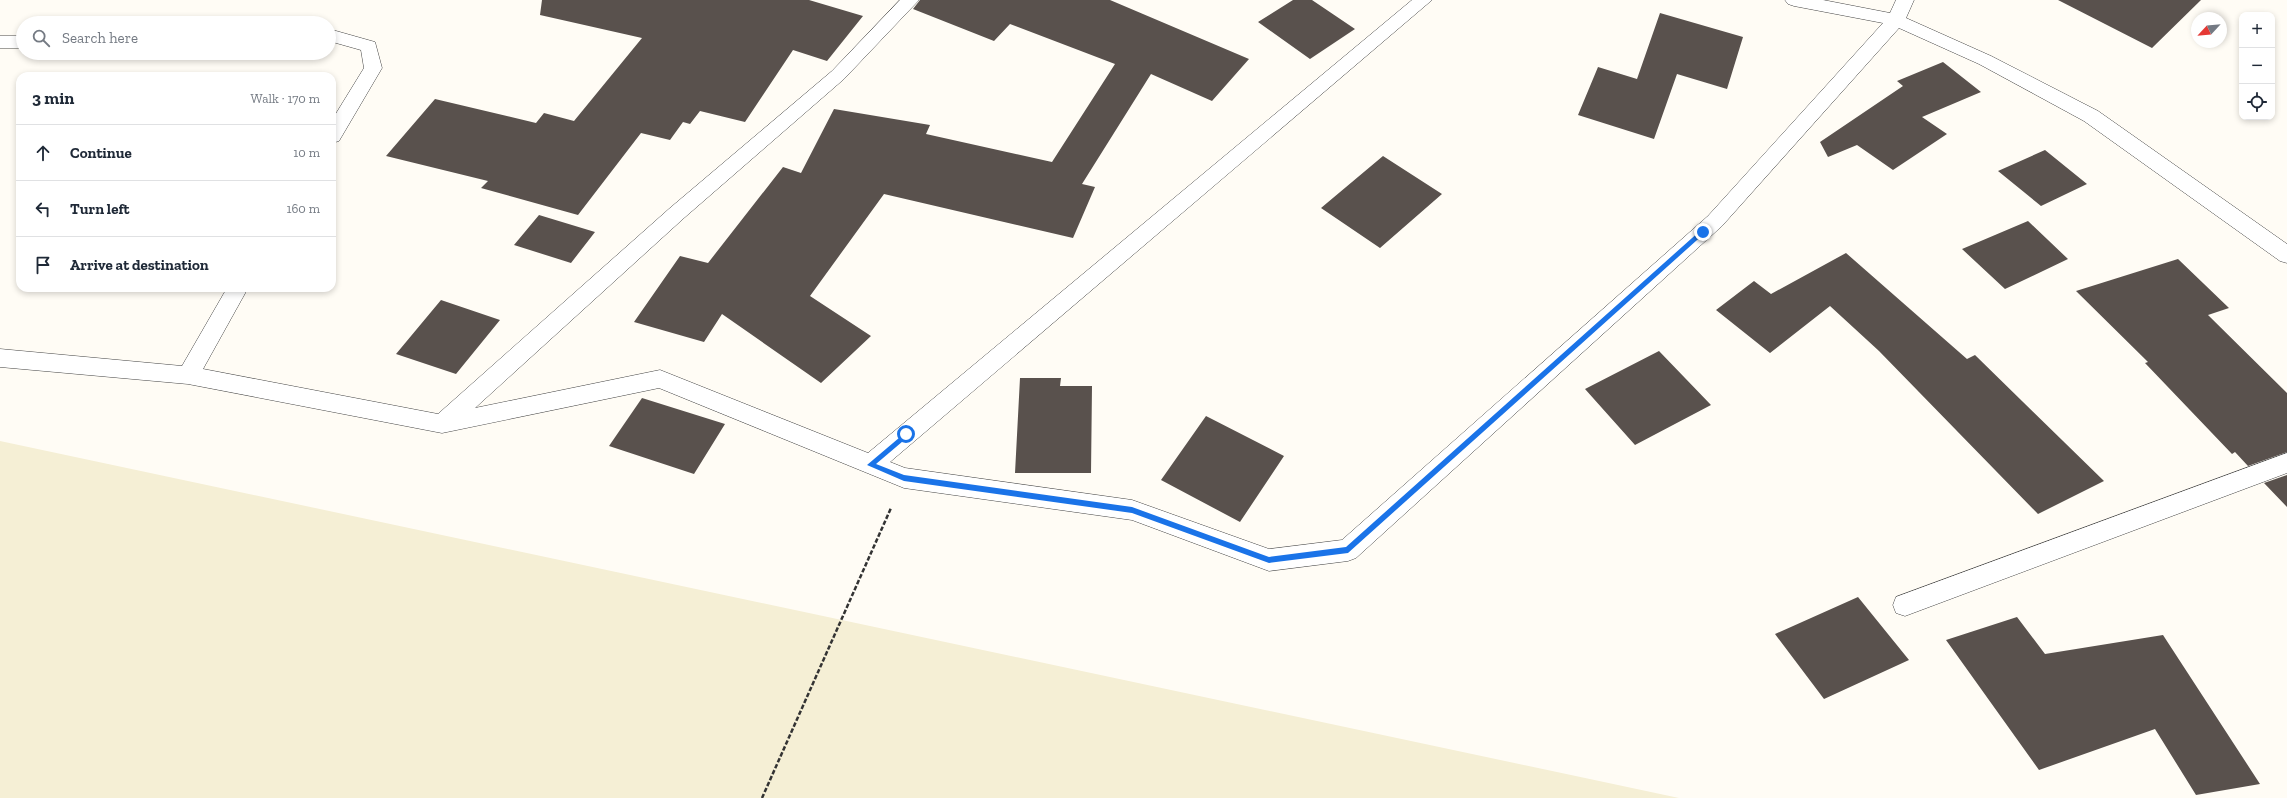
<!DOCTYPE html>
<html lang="en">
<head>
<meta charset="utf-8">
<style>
	:root { --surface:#fff; --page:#f6f6f7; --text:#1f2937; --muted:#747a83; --line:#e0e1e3 }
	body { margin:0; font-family:"Zilla Slab",serif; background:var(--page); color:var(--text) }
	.controls { position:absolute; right:12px; top:12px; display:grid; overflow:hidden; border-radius:8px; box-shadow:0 2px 6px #0003 }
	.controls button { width:36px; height:36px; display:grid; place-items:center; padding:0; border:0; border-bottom:1px solid var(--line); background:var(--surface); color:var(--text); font:20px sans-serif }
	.compass { position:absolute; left:2191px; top:12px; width:36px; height:36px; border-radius:50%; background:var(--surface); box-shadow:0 2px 6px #0003; rotate:244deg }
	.stop { position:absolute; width:12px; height:12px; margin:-9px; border:3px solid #1a73e8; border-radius:50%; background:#fff }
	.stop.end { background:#1a73e8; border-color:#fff; box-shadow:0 1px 4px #0008 }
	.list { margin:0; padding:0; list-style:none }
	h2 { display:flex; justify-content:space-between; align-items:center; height:52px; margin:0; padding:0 16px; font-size:17px }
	h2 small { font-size:13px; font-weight:400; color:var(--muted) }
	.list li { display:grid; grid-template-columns:26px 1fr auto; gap:12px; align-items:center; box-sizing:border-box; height:56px; padding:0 16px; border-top:1px solid var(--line) }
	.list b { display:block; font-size:15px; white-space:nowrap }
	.list em { font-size:13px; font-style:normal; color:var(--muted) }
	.icon { flex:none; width:22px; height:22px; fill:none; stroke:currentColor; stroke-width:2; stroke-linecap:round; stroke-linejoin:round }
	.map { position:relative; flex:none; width:2287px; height:798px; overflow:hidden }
	.search { position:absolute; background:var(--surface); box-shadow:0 2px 6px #0003; left:16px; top:16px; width:320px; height:44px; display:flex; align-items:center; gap:10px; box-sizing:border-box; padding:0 14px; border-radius:22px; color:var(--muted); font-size:15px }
	.panel { position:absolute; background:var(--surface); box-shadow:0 2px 6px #0003; left:16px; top:72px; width:320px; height:220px; border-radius:12px }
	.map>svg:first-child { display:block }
	.farmland { fill:#f5efd5 }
	.building { fill:#59514d }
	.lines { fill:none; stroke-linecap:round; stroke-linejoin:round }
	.minor-casing { stroke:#444; stroke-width:1 }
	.path { stroke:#333; stroke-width:2.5; stroke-dasharray:4.5 2; stroke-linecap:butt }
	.minor { fill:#fff; fill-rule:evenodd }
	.route { fill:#1a73e8 }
</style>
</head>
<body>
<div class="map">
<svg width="2287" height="798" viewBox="0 0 2287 798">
	<rect width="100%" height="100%" fill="#fffcf5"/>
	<!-- farmland -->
	<path class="farmland" d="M0,441l1679,357h-1679z"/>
	<!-- building -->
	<path class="building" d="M542,0h267l54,16 -36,45 -34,-11 -48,72 -45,-11 -10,13 -7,-2 -13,18 -29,-7 -63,82 -97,-27 7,-7 -102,-25 49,-57 101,24 8,-10 30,8 68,-83 -102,-23z
		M920,0h190l139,59 -37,42 -61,-27 -69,110 13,3 -22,51 -189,-44 -74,102 61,40 -50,47 -99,-69 -18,28 -70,-20 46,-66 28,7 75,-96 18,6 33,-64 96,16 -4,9 126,28 63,-98 -105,-40 -16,17 -81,-32z
		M1293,0h19l43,29 -45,30 -52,-37z
		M2058,0h143l-49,48z
		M1660,13l83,24 -16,52 -50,-15 -23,65 -76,-24 20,-48 39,12z
		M1943,62l38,30 -59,25 25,17 -54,36 -36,-25 -29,12 -8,-15 83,-56 -6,-5z
		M2045,150l42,34 -46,22 -43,-35z
		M1383,156l59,38 -62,54 -59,-40z
		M539,215l56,17 -24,31 -57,-18z
		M2028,221l40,38 -63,30 -43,-40z
		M1846,253l121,106 8,-4 129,126 -66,33 -159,-163 -49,-45 -60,47 -54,-43 38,-29 17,13z
		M2178,259l51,49 -21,7 79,78v59l-39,14 -13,-14 -3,2 -87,-91 3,-1 -72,-71z
		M441,300l59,20 -44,54 -60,-20z
		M1659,351l52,54 -76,40 -50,-56z
		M1020,378h41l-1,8h32l-1,87h-76z
		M642,398l83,26 -31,50 -85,-28z
		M1206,416l78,40 -44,66 -79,-42z
		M2287,475v32l-23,-24z
		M1858,597l51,63 -85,39 -49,-65z
		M2017,617l28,37 118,-19 97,149 -64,11 -41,-66 -116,41 -93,-130z"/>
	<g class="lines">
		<defs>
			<path id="minor" d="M900,0h19l-75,79 -160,139 -209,190 185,-38 208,83 544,-453h20l-542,462 15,6 227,32 137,49 73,-9 366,-324 175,-193 -89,-17 -6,-2 -3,-4h38l67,13 6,-13h18l-8,18 85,38 107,55 189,133v19l-7,-2 -196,-140 -105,-57 -80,-36 -177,198 -366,332 -8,3 -79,10 -137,-51 -228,-32 -245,-100 -217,45 -254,-49 -188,-17v-18l182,17 45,-78h21l-45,81 235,45 232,-206 162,-137z
				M329,29l46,13 7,26 -43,73 -7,2v-23l32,-52 -3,-18 -32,-9z
				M0,36h23v12h-23z
				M2287,453v20l-382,143 -9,-3 -3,-8 3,-8z"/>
		</defs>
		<!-- minor casing -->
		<use href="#minor" class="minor-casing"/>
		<!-- path -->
		<path class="path" d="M762,798l129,-290"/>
		<!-- minor -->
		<use href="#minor" class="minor"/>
	</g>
	<!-- route -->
	<path class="route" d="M1701,230l5,2 -358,321 -79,10 -137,-50 -228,-32 -37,-16 39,-33h3v4l-33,28 28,11 228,32 137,50 77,-10z"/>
</svg>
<div class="controls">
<button>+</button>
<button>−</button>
<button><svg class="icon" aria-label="locate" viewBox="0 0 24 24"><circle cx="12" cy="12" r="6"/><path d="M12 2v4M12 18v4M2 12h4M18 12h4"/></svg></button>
</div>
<svg class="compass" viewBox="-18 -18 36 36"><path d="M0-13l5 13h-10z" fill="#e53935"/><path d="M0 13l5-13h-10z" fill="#747a83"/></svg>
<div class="stop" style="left:906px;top:434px"></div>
<div class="stop end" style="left:1703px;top:232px"></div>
<div class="search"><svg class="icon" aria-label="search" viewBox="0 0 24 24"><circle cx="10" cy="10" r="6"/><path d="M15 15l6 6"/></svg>Search here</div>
<section class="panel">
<h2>3 min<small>Walk · 170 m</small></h2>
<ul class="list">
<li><svg class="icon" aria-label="ahead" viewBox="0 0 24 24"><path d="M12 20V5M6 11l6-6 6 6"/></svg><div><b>Continue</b></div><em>10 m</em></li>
<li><svg class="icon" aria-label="left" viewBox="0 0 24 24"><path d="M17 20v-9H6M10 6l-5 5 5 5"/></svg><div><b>Turn left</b></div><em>160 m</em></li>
<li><svg class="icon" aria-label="arrive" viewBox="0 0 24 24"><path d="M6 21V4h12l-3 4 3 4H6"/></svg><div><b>Arrive at destination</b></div></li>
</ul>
</section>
</div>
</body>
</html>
